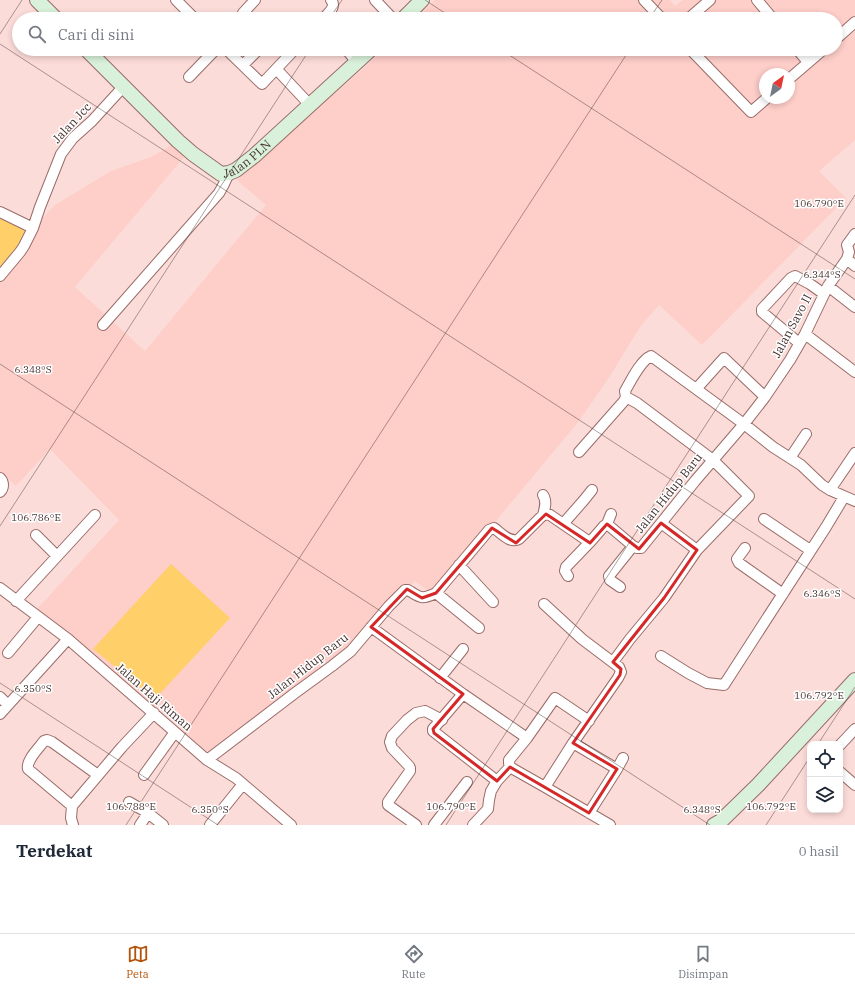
<!DOCTYPE html>
<html lang="id">
<head>
<meta charset="utf-8">
<style>
	:root { --surface:#fff; --page:#f6f6f7; --text:#1f2937; --muted:#747a83; --line:#e0e1e3; --accent:#b45309 }
	body { margin:0; font-family:"IBM Plex Serif",serif; background:var(--page); color:var(--text) }
	.controls { position:absolute; right:12px; bottom:12px; display:grid; overflow:hidden; border-radius:8px; box-shadow:0 2px 6px #0003 }
	.controls button { width:36px; height:36px; display:grid; place-items:center; padding:0; border:0; border-bottom:1px solid var(--line); background:var(--surface); color:var(--text); font:20px sans-serif }
	.compass { position:absolute; left:759px; top:68px; width:36px; height:36px; border-radius:50%; background:var(--surface); box-shadow:0 2px 6px #0003; rotate:33deg }
	.list { margin:0; padding:0; list-style:none }
	h2 { display:flex; justify-content:space-between; align-items:center; height:52px; margin:0; padding:0 16px; font-size:17px }
	h2 small { font-size:13px; font-weight:400; color:var(--muted) }
	.icon { flex:none; width:22px; height:22px; fill:none; stroke:currentColor; stroke-width:2; stroke-linecap:round; stroke-linejoin:round }
	.map { position:relative; flex:none; width:855px; height:825px; overflow:hidden }
	.search { position:absolute; background:var(--surface); box-shadow:0 2px 6px #0003; left:12px; right:12px; top:12px; height:44px; display:flex; align-items:center; gap:10px; box-sizing:border-box; padding:0 14px; border-radius:22px; color:var(--muted); font-size:15px }
	.sheet { height:108px; background:var(--surface) }
	nav { display:flex; justify-content:space-around; align-items:center; box-sizing:border-box; height:56px; border-top:1px solid var(--line); background:var(--surface); font-size:11px; color:var(--muted) }
	nav a { display:grid; justify-items:center; gap:2px }
	nav .on { color:var(--accent) }
	.map>svg:first-child { display:block }
	.built { fill:#fecec9; fill-rule:evenodd }
	.green { fill:#ffd069 }
	.lines { fill:none; stroke-linecap:round; stroke-linejoin:round }
	.street-casing { stroke:#996c68; stroke-width:12 }
	.secondary-casing { stroke:#996c68; stroke-width:16 }
	.street { stroke:#fff; stroke-width:10 }
	.secondary { stroke:#d9f1da; stroke-width:14 }
	.marked { fill:none; stroke:#d62828; stroke-width:3; stroke-linejoin:round }
	.ticks { fill:none; stroke:#473331; stroke-width:1; stroke-opacity:0.45 }
	.labels { text-anchor:middle; stroke-width:3; stroke-linejoin:round; paint-order:stroke }
	.street-label { font-size:12px; fill:#473331; stroke:#fff }
	.ticks-label { font-size:10px; text-anchor:middle; fill:#473331; stroke:#fff; stroke-width:3; stroke-linejoin:round; paint-order:stroke }
</style>
</head>
<body>
<div class="map">
<svg width="855" height="825" viewBox="0 0 855 825">
	<rect width="100%" height="100%" fill="#fcdcd9"/>
	<!-- built -->
	<path class="built" d="M435,0h235l5,6 8,-6h172v140l-36,31 27,27 -144,147 -43,-40 -19,22 -30,49 -31,45 -120,144 -17,23 -13,3 -14,-10 -81,83 -89,67 -17,5 -15,17 -9,-3 -29,-27 -138,-114 82,-89 -69,-71 -34,37 -16,-15v-255l37,8 18,-19 56,-34 40,-14 21,-12 12,12 -109,130 70,64 121,-146 -29,-25 148,-131h451v-30h-420zM765,74h24v24h-24z"/>
	<!-- green -->
	<path class="green" d="M0,215l33,18 -33,34z
		M171,564l59,54 -75,81 -62,-50z"/>
	<g class="lines">
		<defs>
			<path id="street" d="M176,0l19,19
				M375,0l18,19
				M644,0l18,19
				M757,0l16,19
				M243,13l12,-13
				M323,19c5,-6 14,-12 8,-19
				M688,19l22,-19
				M836,39l19,-17
				M226,49l36,35 33,-35
				M346,49l11,13
				M690,49l61,63 16,-14
				M797,49l11,13
				M243,65l16,-16
				M280,73l30,32
				M189,77l27,-28
				M789,79l35,-30
				M0,212l33,16
				M847,259l8,7
				M0,276l20,-24 4,-6 9,-18 7,-21 21,-53 12,-16 19,-17 32,-35
				M828,286l27,21
				M103,325l116,-132 5,-9 5,-11
				M805,334l50,38
				M799,343l-37,-31v-3l29,-31 4,-2 15,8 14,10
				M697,388l27,-30 41,39
				M579,452l45,-51 2,-4 -1,-6c6,-10 15,-30 26,-35l93,68 21,-27 25,-37 15,-26 23,-48 19,-27 2,-7 -2,-7 8,-11
				M790,458l16,-24
				M0,478c4,4 4,10 0,14
				M830,490l25,-37
				M543,495c4,6 2,13 0,20
				M764,519l46,31
				M661,523l36,27
				M563,524l21,-24 8,-10
				M607,524l4,-10
				M36,535l21,21
				M745,548l-8,11 2,4 44,31
				M459,565l34,37
				M568,576l-3,-5 1,-4 25,-26
				M620,587l-10,-7 -1,-4 24,-30
				M0,588l68,51 139,121 29,18 55,47
				M436,593l43,35
				M16,601l79,-86
				M544,604l38,35 37,28 2,5 -3,6 -45,65 -28,44
				M371,627l92,67 64,44 -18,22v3l1,4 5,3 30,17 65,38
				M8,653l30,-36
				M661,656l27,17 19,10 17,2 102,-158 18,-30
				M613,662l17,-23 34,-41 33,-48 52,-54 -36,-36 -76,-57 -11,-6
				M440,678l23,-29
				M463,694l-30,35v2l64,50
				M0,697l8,8
				M0,714l68,-75
				M527,738l28,-40 34,23
				M573,743l44,26 -28,44
				M840,745l15,-16
				M207,760l88,-67 37,-27 19,-15 38,-45 16,-16h3c13,8 13,10 28,3l53,-63 5,-2c7,5 16,16 25,11l21,-21c3,-3 5,-4 10,-3l38,26h3l13,-15 3,-2 26,22 4,2h4l54,-67 49,-57 29,23 28,18 21,20 8,5 25,11
				M617,769l6,-11
				M840,772l15,13
				M144,775l31,-43
				M129,802l19,11 15,12
				M72,806l-44,-37c-2,-9 11,-21 16,-28l3,-1 5,2 46,33
				M72,806l50,-59 32,-34
				M72,806l-1,12 2,7
				M140,825l8,-12
				M210,825l33,-41
				M416,825l-28,-20v-3l22,-31v-3l-1,-2 -17,-18 -2,-6 2,-6 15,-16 9,-7 9,-2 17,9
				M434,825l33,-43
				M473,825l15,-16 1,-9 2,-9 6,-10 13,-14"/>
			<g id="secondary">
				<path d="M37,0l19,19"/>
				<path d="M403,19l19,-19"/>
				<path id="s1" d="M86,49l92,92 15,13 28,20 8,-1 7,-3 18,-14 117,-107"/>
				<path d="M714,825l7,-4 37,-36 97,-105"/>
			</g>
		</defs>
		<!-- street casing -->
		<use href="#street" class="street-casing"/>
		<!-- secondary casing -->
		<use href="#secondary" class="secondary-casing"/>
		<!-- street -->
		<use href="#street" class="street"/>
		<!-- secondary -->
		<use href="#secondary" class="secondary"/>
	</g>
	<!-- marked area -->
	<path class="marked" d="M546,514l44,29 17,-19 32,25 22,-26 36,27 -33,48 -51,64 8,7 -1,6 -47,68 44,26 -28,44 -79,-46 -13,14 -63,-48 -1,-4 30,-35 -92,-67 36,-38 15,9 14,-5 56,-65 24,15z"/>
	<!-- ticks -->
	<path class="ticks" d="M425,0l29,19M329,19l13,-19M649,19l13,-19M0,34l22,-34M0,44l855,555M500,49l355,230M0,364l710,461M0,526l310,-477M0,683l218,142M818,744l37,-57M126,825l504,-776M446,825l409,-630M766,825l44,-68"/>
	<g class="labels">
		<!-- street labels -->
		<g class="street-label">
			<text transform="translate(72 123) rotate(-47)" y="4">Jalan Jcc</text>
			<text dy="4" stroke="none"><textPath href="#s1" startOffset="215">Jalan PLN</textPath></text>
			<text transform="translate(792 326) rotate(-62)" y="4">Jalan Savo II</text>
			<text transform="translate(669 493) rotate(-51)" y="4">Jalan Hidup Baru</text>
			<text transform="translate(308 666) rotate(-38)" y="4">Jalan Hidup Baru</text>
			<text transform="translate(154 697) rotate(41)" y="4">Jalan Haji Riman</text>
		</g>
	</g>
	<g class="ticks-label">
		<text x="819" y="207">106.790°E</text>
		<text x="822" y="278">6.344°S</text>
		<text x="33" y="373">6.348°S</text>
		<text x="36" y="521">106.786°E</text>
		<text x="822" y="597">6.346°S</text>
		<text x="33" y="692">6.350°S</text>
		<text x="819" y="699">106.792°E</text>
		<text x="131" y="810">106.788°E</text>
		<text x="451" y="810">106.790°E</text>
		<text x="771" y="810">106.792°E</text>
		<text x="210" y="813">6.350°S</text>
		<text x="702" y="813">6.348°S</text>
	</g>
</svg>
<div class="controls">
<button><svg class="icon" aria-label="locate" viewBox="0 0 24 24"><circle cx="12" cy="12" r="6"/><path d="M12 2v4M12 18v4M2 12h4M18 12h4"/></svg></button>
<button><svg class="icon" aria-label="layers" viewBox="0 0 24 24"><path d="M12 4l9 5-9 5-9-5zM3 14l9 5 9-5"/></svg></button>
</div>
<svg class="compass" viewBox="-18 -18 36 36"><path d="M0-13l5 13h-10z" fill="#e53935"/><path d="M0 13l5-13h-10z" fill="#747a83"/></svg>
<div class="search"><svg class="icon" aria-label="search" viewBox="0 0 24 24"><circle cx="10" cy="10" r="6"/><path d="M15 15l6 6"/></svg>Cari di sini</div>
</div>
<section class="sheet">
<h2>Terdekat<small>0 hasil</small></h2>
<ul class="list">
</ul>
</section>
<nav>
<a class="on"><svg class="icon" aria-label="map" viewBox="0 0 24 24"><path d="M3 6l6-2 6 2 6-2v14l-6 2-6-2-6 2zM9 4v14M15 6v14"/></svg>Peta</a>
<a><svg class="icon" aria-label="directions" viewBox="0 0 24 24"><path d="M12 3l9 9-9 9-9-9zM9 14v-3h6M13 9l2 2-2 2"/></svg>Rute</a>
<a><svg class="icon" aria-label="saved" viewBox="0 0 24 24"><path d="M7 4h10v16l-5-4-5 4z"/></svg>Disimpan</a>
</nav>
</body>
</html>
